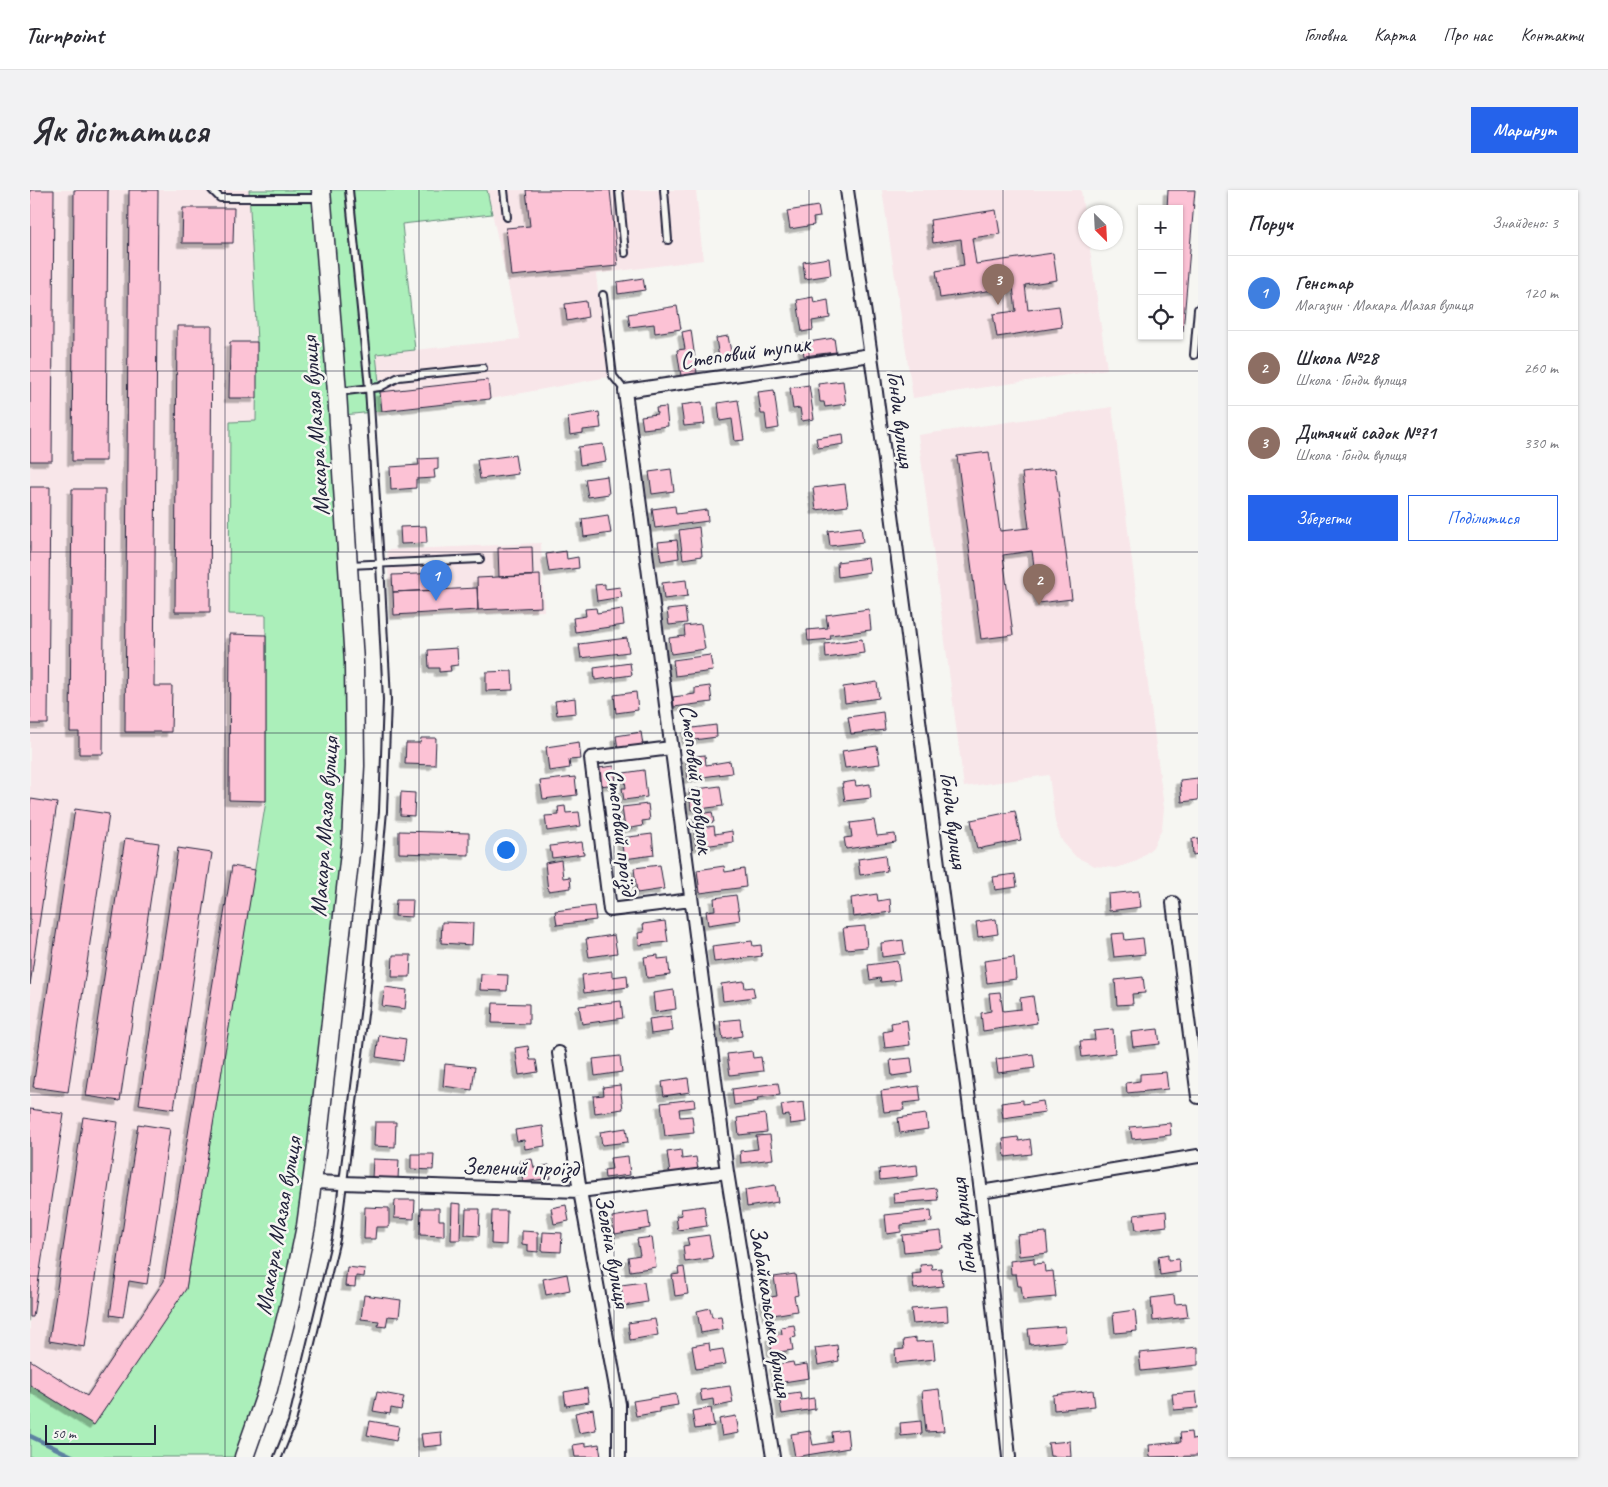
<!DOCTYPE html>
<html lang="uk">
<head>
<meta charset="utf-8">
<style>
	:root { --surface:#fff; --page:#f2f2f3; --text:#2b2b33; --muted:#7c7c81; --line:#e1e1e2; --accent:#2563eb }
	body { margin:0; font-family:Caveat,sans-serif; background:var(--page); color:var(--text) }
	.controls { position:absolute; right:15px; top:15px; display:grid; overflow:hidden; border-radius:0px; box-shadow:0 1px 4px #0004 }
	.controls button { width:45px; height:45px; display:grid; place-items:center; padding:0; border:0; border-bottom:1px solid var(--line); background:var(--surface); color:var(--text); font:25px sans-serif }
	.compass { position:absolute; left:1048px; top:15px; width:45px; height:45px; border-radius:50%; background:var(--surface); box-shadow:0 1px 4px #0004; rotate:156deg }
	.scale { position:absolute; left:15px; bottom:12px; width:111px; box-sizing:border-box; padding-left:5px; border:2px solid #22223b; border-top:0; font-size:14px; line-height:18px; white-space:nowrap; color:#22223b; -webkit-text-stroke:4px #f6f6f2; paint-order:stroke }
	.you { position:absolute; left:475px; top:659px; width:18px; height:18px; margin:-12px; border:4px solid #fff; border-radius:50%; background:#1a73e8; box-shadow:0 0 0 8px #1a73e833 }
	.badge { display:grid; place-items:center; width:32px; height:32px; border-radius:50%; background:var(--accent); color:#fff; font-size:16px; font-weight:700 }
	.pin { position:absolute; translate:-50% -41px; filter:drop-shadow(0 1px 2px #0008) }
	.pin::after { content:''; position:absolute; top:26px; width:18px; height:15px; background:inherit; clip-path:polygon(0 0,100% 0,50% 100%) }
	.list { margin:0; padding:0; list-style:none }
	h2 { display:flex; justify-content:space-between; align-items:center; height:65px; margin:0; padding:0 20px; font-size:21px }
	h2 small { font-size:16px; font-weight:400; color:var(--muted) }
	.list li { display:grid; grid-template-columns:32px 1fr auto; gap:15px; align-items:center; box-sizing:border-box; height:75px; padding:0 20px; border-top:1px solid var(--line) }
	.list b { display:block; font-size:19px; white-space:nowrap }
	.list p { margin:0; font-size:16px; white-space:nowrap; color:var(--muted) }
	.list em { font-size:16px; font-style:normal; color:var(--muted) }
	.actions { display:flex; gap:10px; padding:15px 20px }
	.actions a { flex:1; padding:11px 0; border:1px solid var(--accent); border-radius:0px; text-align:center; font-size:18px; color:var(--accent) }
	.actions .main { background:var(--accent); color:#fff }
	.icon { flex:none; width:28px; height:28px; fill:none; stroke:currentColor; stroke-width:2; stroke-linecap:round; stroke-linejoin:round }
	.map { position:relative; flex:none; width:1168px; height:1267px; overflow:hidden; border-radius:0px }
	header { display:flex; align-items:center; gap:30px; box-sizing:border-box; height:70px; padding:0 25px; background:var(--surface); border-bottom:1px solid var(--line) }
	header strong { font-size:24px }
	nav { display:flex; gap:28px; margin-inline-start:auto; font-size:18px }
	.intro { display:flex; align-items:center; justify-content:space-between; box-sizing:border-box; height:120px; padding:0 30px }
	h1 { margin:0; font-size:35px }
	.button { padding:12px 22px; border-radius:0px; background:var(--accent); color:#fff; font-size:18px; font-weight:700 }
	main { display:flex; gap:30px; padding:0 30px }
	aside { flex:1; background:var(--surface); border-radius:0px; box-shadow:0 1px 4px #0004 }
	.map>svg:first-child { display:block }
	.built { fill:#f8e6e9 }
	.green { fill:#abefba; stroke:#66887a }
	.lines { fill:none; stroke-linecap:round; stroke-linejoin:round }
	.stream { stroke:#5d81a1; stroke-width:4.5 }
	.building { fill:#fcc2d5; stroke:#22223b; filter:url(#shadow) }
	.service-casing { stroke:#22223b; stroke-width:10 }
	.minor-casing { stroke:#22223b; stroke-width:16 }
	.secondary-casing { stroke:#22223b; stroke-width:21 }
	.service { stroke:#f6f6f2; stroke-width:6 }
	.minor { stroke:#f6f6f2; stroke-width:12 }
	.secondary { stroke:#f6f6f2; stroke-width:18 }
	.grid { fill:none; stroke:#22223b; stroke-width:1; stroke-opacity:0.55 }
	.labels { text-anchor:middle; stroke-width:5; stroke-linejoin:round; paint-order:stroke }
	.street-label { font-size:24px; fill:#22223b; stroke:#f6f6f2 }
</style>
</head>
<body>
<header>
<strong>Turnpoint</strong>
<nav><a>Головна</a><a>Карта</a><a>Про нас</a><a>Контакти</a></nav>
</header>
<div class="intro"><h1>Як дістатися</h1><a class="button">Маршрут</a></div>
<main>
<div class="map">
<svg width="1168" height="1267" viewBox="0 0 1168 1267">
	<defs>
		<filter id="shadow"><feDropShadow dx="-4.5" dy="4.5" stdDeviation="0" flood-color="#0004"/></filter>
	</defs>
	<rect width="100%" height="100%" fill="#f6f6f2"/>
	<filter id="ink" filterUnits="userSpaceOnUse"><feTurbulence type="fractalNoise" baseFrequency=".02" numOctaves="2"/><feDisplacementMap in="SourceGraphic" scale="10" xChannelSelector="R" yChannelSelector="G"/><feConvolveMatrix kernelMatrix="1 2 1 2 8 2 1 2 1" color-interpolation-filters="sRGB"/></filter>
	<g filter="url(#ink)">
		<!-- built -->
		<path class="built" d="M0,0h219l2,8 6,144 -1,80h-25l-2,192h37v187l-80,488 -92,136 -64,-40z
			M457,0h209l7,70 -107,14 12,103 -118,22 -108,12 -6,-57 144,-15z
			M852,0h199l4,31 1,21 3,1 18,126 -194,29z
			M1082,217l52,401 -2,20 -9,19 -16,14 -21,7 -21,-2 -19,-9 -14,-16 -7,-19 -6,-47 -85,12 -46,-352z
			M511,353l3,68 -153,7 -4,-68z"/>
		<!-- green -->
		<path class="green" d="M219,0h66l33,473 1,103 -4,77 -45,382 -37,163 -25,69h-208v-72l64,40 92,-136 80,-488v-186l-37,-1 1,-192 26,-1 1,-79z
			M295,0h162l5,24 -90,10 13,126 -39,4 6,57 -38,4z"/>
		<g class="lines">
			<!-- stream -->
			<path class="stream" d="M0,1246l44,21"/>
		</g>
		<!-- building -->
		<path class="building" d="M0,0h24l-2,271h-22z
			M44,0h34l-2,271h-34z
			M99,0h29l-4,496h18l-1,46h-46z
			M496,0h84l8,76 -107,10 -5,-48 24,-2z
			M1138,0h27l-12,141h-4v-122h-12z
			M788,16l2,11 -7,1 1,7 -24,4 -3,-18z
			M153,18h51l-1,35h-51z
			M966,20l4,24 -28,4 4,26 77,-11 4,27 -32,5 3,25 31,-4 3,21 -65,10 -4,-23 23,-3 -3,-24 -73,11 -4,-27 28,-5 -3,-27 -28,4 -3,-23z
			M799,68l2,17 -26,4 -2,-17z
			M613,88l2,12 -27,4 -1,-12z
			M783,107l1,6 14,-3 2,18 -18,3 1,9 -11,2 -5,-32z
			M556,111l2,16 -21,4 -2,-17z
			M647,116l4,23 -26,4 -1,-9 -24,3 -2,-13z
			M147,136h35l-2,286h-35z
			M661,140l6,43 -16,3 -4,-26 8,-1 -3,-17z
			M698,146l4,21 -13,1 -3,-20z
			M804,148l2,14 -32,4 -2,-13z
			M200,152h27v56h-28z
			M458,190l2,19 -108,12 -2,-19z
			M813,191l3,23 -21,3 -1,-5h-4l-2,-18z
			M779,195l5,34 -12,2 -2,-13 -7,1 -3,-21z
			M744,200l5,38 -12,2 -2,-16h-4l-3,-22z
			M708,210l6,40 -9,1 -3,-22 -12,2 -2,-18z
			M672,212l3,22 -21,2 -3,-21z
			M636,217l2,19 -25,3 -2,-13 16,-2 -1,-6z
			M569,222l2,16 -18,2v3l-13,2 -2,-18z
			M813,244l1,10 -26,4 -2,-10z
			M573,254l3,17 -26,4 -2,-18z
			M959,262l11,79 29,-3 -7,-55 33,-4 17,130 -33,4 -7,-52 -29,4 10,80 -32,4 -24,-183z
			M485,265l3,19 -38,5 -3,-19z
			M408,268v11l-4,1 1,8 -19,1v9l-25,2 -1,-23 29,-2 -1,-6z
			M641,279l3,22 -22,3 -3,-22z
			M577,286l2,18 -21,3 -3,-18z
			M815,294l3,22 -32,4 -3,-22z
			M0,297h20l-2,237h-18z
			M42,299h33l-2,265h-24v-22h-9z
			M645,316l1,8 31,-4 1,11 -53,7 -3,-19z
			M578,325l3,18 -27,4 -2,-18z
			M396,336l1,17 -26,1 -1,-17z
			M669,337l3,29 -19,3 -4,-29z
			M831,337l2,15 -33,4 -2,-15z
			M647,350l2,18 -18,3 -3,-19z
			M502,357l1,29 -34,1 -1,-29z
			M536,361l1,8 11,-2 1,11 -30,4 -3,-18z
			M838,368l2,14 -32,5 -1,-15z
			M411,383l1,17 -49,2 -1,-17z
			M510,385l1,32 -63,3 -1,-32z
			M656,390l2,16 -24,3 -2,-16z
			M575,394v5l15,-2 2,10 -25,4 -2,-16z
			M447,398l1,22 -84,5 -1,-23z
			M566,418l1,5 25,-4 2,16 -49,7 -2,-14 13,-2 -1,-7z
			M655,418l2,15 -18,2 -2,-15z
			M839,419l2,21 -41,5 1,4 -23,2 -1,-11 21,-2 -2,-13z
			M671,434l4,25 -34,5 -2,-16 16,-2 -1,-10z
			M200,444l36,1v166l-37,-1z
			M597,448l2,14 -48,6 -2,-14z
			M832,449l2,14 -38,5 -1,-14z
			M427,458l1,17 -8,1 1,5 -12,1v-4h-10l-1,-18z
			M680,465l3,16 -38,5 -2,-16z
			M600,473l2,12 -37,5 -1,-12z
			M482,481l1,19 -27,1v-19z
			M847,492l2,16 -34,5 -2,-16z
			M680,496l2,16 -38,5 -1,-10 22,-3v-6z
			M606,502l2,18 -22,3 -2,-18z
			M545,508l1,15 -19,2 -2,-14z
			M853,522l2,18 -34,4 -3,-17z
			M686,535l1,12 -31,4 -1,-12z
			M611,542l2,13 -25,4 -2,-13z
			M391,548h15l-1,27 -30,-1 1,-21h14z
			M549,552l2,17 -12,1 1,8 -21,3 -3,-24z
			M847,556l3,18 -35,4 -3,-17z
			M675,565l1,10 24,-4 2,12 -44,6 -2,-22z
			M584,576l2,18 -16,2 -2,-18z
			M614,580l3,27 -23,3 -2,-12h4l-2,-15z
			M545,587l2,18 -34,4 -3,-18z
			M1168,588v22l-16,2 -2,-22z
			M825,591l1,5 14,-2 1,14 -26,3 -3,-18z
			M690,596l3,20 -32,4 -2,-20z
			M371,602l14,1 -1,23 -14,-1z
			M1,609l26,4 -27,182v-181z
			M618,614l2,16 -8,1 1,5 -18,3 -3,-22z
			M535,616l1,7 13,-1 2,14 -34,5 -2,-15 14,-1 -1,-8z
			M45,619l34,5 -41,278 -35,-5z
			M985,621l6,29 -44,9 -6,-29z
			M682,622l2,10 -19,2 -1,-9z
			M844,630l3,16 18,-2 1,8 -50,7 -2,-11 8,-1 -2,-14z
			M684,636l1,8 17,-3 1,11 -37,5 -2,-18z
			M369,641l70,2v22l-70,-2z
			M622,644l2,21 -30,4 -3,-21z
			M95,648l34,5 -39,258 -34,-5z
			M1168,648v16l-5,1 -1,-16z
			M552,652l2,12 -32,4 -2,-12z
			M148,658l34,5 -38,256 -35,-5z
			M855,665l2,16 -27,4 -2,-16z
			M531,670l2,18 7,-1 1,11 -23,3 -3,-28z
			M630,675l4,24 -27,4 -3,-25z
			M202,676l23,4 -69,419 -92,136 -64,-40v-25l57,36 77,-115z
			M694,676l1,6 19,-3 2,18 -46,6 -3,-23z
			M985,684l2,13 -22,3 -2,-13z
			M1109,701l2,16 -32,4 -1,-17z
			M847,704l1,7 12,-2 1,13 -38,5 -2,-19z
			M706,705l4,25 -32,5 -2,-14 9,-1 -1,-12z
			M366,710h17l-1,17 -17,-1z
			M564,716l2,14 -39,5 -2,-14z
			M966,729l2,15 -20,3 -2,-15z
			M635,731l3,21 -29,3 -1,-12 6,-1 -1,-8z
			M412,732l31,1 -1,22 -31,-2z
			M835,736l2,21 -21,2 -3,-21z
			M1094,743l1,7 18,-2 2,16 -31,3 -3,-23z
			M584,745l3,18 -28,4 -3,-18z
			M873,750l2,14 -23,3 -1,-14z
			M722,751l1,5 8,-1 1,11 -48,6 -2,-16z
			M363,765h18l-1,22h-18z
			M628,765v4l10,-1 2,17 -23,3 -3,-21z
			M984,767l2,22 -29,4 -3,-22z
			M867,771l3,19 -19,2 -1,-4 -10,2 -2,-15z
			M582,781v6l15,-2 1,12 -44,6 -2,-18z
			M451,784l27,1 -1,16 -27,-1z
			M1113,787l2,16 -13,1 1,10 -16,1 -2,-25z
			M714,791l1,7 8,-1 2,10 -32,4 -2,-17z
			M355,797l22,3 -2,19 -23,-3z
			M644,800l2,19 -21,3 -2,-19z
			M970,802l3,19 18,-2 -1,-11 13,-2 4,27 -54,8 -2,-18 10,-2 -2,-18z
			M591,811l2,17 -41,6 -3,-18z
			M463,813l36,1v20l-37,-1z
			M641,826l2,15 -22,3 -2,-15z
			M710,829l2,17 -19,3 -3,-18z
			M877,830l3,25 -25,3 -2,-16 9,-2 -1,-7z
			M1083,839l2,24 -33,4 -2,-16 15,-1 -1,-9z
			M1128,839l2,15 -27,3 -2,-15z
			M349,845l27,4 -3,22 -27,-4z
			M498,856l2,14h6l2,12 -19,3 -4,-27z
			M722,861l1,7 8,-1 2,14 -33,4 -3,-21z
			M1003,864l2,14 -37,5 -2,-14z
			M590,866l2,16 -27,4 -2,-17z
			M881,868l2,15 -21,3 -2,-16z
			M415,874l30,3 -3,23 -29,-4z
			M1136,882l2,17 -41,4 -1,-10 14,-2v-7z
			M658,888l2,14 -26,4 -2,-14z
			M748,893l2,12 -23,3 1,3 -24,4 -2,-16z
			M590,895l3,24 -28,4 -2,-17 11,-1 -1,-8z
			M889,896l2,15 -18,2 1,7 -20,2 -3,-21z
			M664,909l1,8 -16,2 1,8 12,-1 2,17 -29,3 -4,-33z
			M993,910v4l20,-3 2,11 -42,6 -2,-15z
			M774,912l2,20 -16,2 -1,-9 -6,1 -2,-11z
			M0,919l34,5 -31,203h-3z
			M735,924l2,18 -28,3 -2,-17z
			M896,924l2,15 -28,4 -2,-15z
			M53,927l35,5 -33,225 -36,-6z
			M345,932h21l-1,25 -21,-1z
			M1140,933l1,12 -39,4 -2,-12z
			M108,934l32,5 -23,155 -18,-3 -6,36 -13,-2z
			M513,936l2,20 -20,3 -1,-9 -7,1 -2,-11z
			M596,938l2,14 -26,3 -2,-13z
			M740,945l3,24 -32,4 -1,-12 18,-2 -2,-13z
			M988,947l1,4 11,-2 2,15 -27,3 -2,-18z
			M651,960l1,9 14,-2 2,13 -28,4 -3,-22z
			M381,964h23l-1,16 -22,-1z
			M598,966l2,19 -25,3 -1,-8 8,-1 -2,-11z
			M343,969l26,1 -1,19 -26,-1z
			M502,969l2,9 15,-3 2,13 -28,4 -3,-21z
			M887,975l1,11 -38,4 -1,-11z
			M745,995l3,17 -31,5 -2,-17z
			M906,998l2,12 -44,3 -1,-10z
			M365,1010h20l-1,19 -20,-1z
			M422,1013l9,1 -1,36h-9z
			M536,1015l3,16 -15,3 -3,-16z
			M674,1016l3,20 -29,4 -2,-14 6,-1 -1,-6z
			M335,1017l24,1v19h-13l-1,12h-11z
			M391,1018h18v12h5v16l-24,-1z
			M436,1019h14l-1,27 -14,-1z
			M901,1020l1,12 -31,3v7l-14,2 -2,-19z
			M462,1021h15l-1,34 -15,-1z
			M618,1021l2,17 -35,6 -3,-17z
			M1136,1021l1,15 -31,4 -2,-15z
			M492,1041l16,1v20l-10,-1v-6l-6,-1z
			M911,1041l2,17 -39,4 -2,-17z
			M513,1042l19,1 -1,19 -19,-1z
			M1016,1042l2,21 -29,3 -2,-21z
			M679,1045l4,23 -28,4 -2,-16 6,-1 -2,-7z
			M622,1047l4,30 -26,4 -2,-14 12,-2 -3,-16z
			M1138,1064v6l11,-1 1,13 -20,3 -2,-19z
			M1004,1068v6l10,-1 1,9 8,-1 3,26 -33,3 -2,-14h-3l-2,-12h-5l-1,-13z
			M901,1074l1,5 9,-1 2,18 -29,3 -2,-15 9,-1 -1,-8z
			M317,1077l18,2 -1,8 -8,-1 -1,11 -10,-1z
			M654,1077l4,27 -13,2 -3,-21 7,-1 -1,-6z
			M537,1084l3,16 -24,5 -3,-16z
			M765,1084l3,21 -4,1 3,15 -30,5 -3,-18 13,-2 -3,-19z
			M614,1092l3,20 -23,4 -3,-21z
			M334,1105l37,5 -2,17 -11,-1 -2,11 -8,-1 1,-5 -18,-2z
			M1144,1105l1,9 11,-1 2,14 -35,4 -2,-23z
			M917,1116l1,15 -35,3 -2,-15z
			M680,1118l2,9 9,-1 2,13 -22,4 -4,-22z
			M1105,1120l2,21 -22,2 -2,-20z
			M625,1129l3,16 -28,5 -2,-17z
			M764,1135l2,12 -5,1 2,12 -21,3 -2,-17 12,-2 -1,-7z
			M1035,1136l1,15 -36,4 -2,-16z
			M886,1148v4l17,-1 2,18 -39,4 -1,-13 9,-1 -1,-9z
			M679,1153l1,8 13,-2 3,15 -30,5 -4,-23z
			M807,1155l2,16 -21,4 -3,-17z
			M1168,1157v18l-57,6 -2,-18z
			M763,1172l1,4 13,-2 2,14 -32,5 -3,-18z
			M700,1196l3,17 -19,4 -1,-8 -11,2 -2,-11z
			M557,1198l2,14 -23,4 -2,-14z
			M909,1199l5,42 -18,1 -4,-41z
			M1063,1200l2,16 -41,4 -1,-15z
			M347,1202l27,5 -3,13 -10,-2 -1,6 -17,-3z
			M770,1202l1,8 13,-2 1,11 -33,5 -3,-19z
			M1166,1202l2,16 -24,2 -2,-16z
			M646,1204l2,11 -19,3v4l-23,4 -3,-15z
			M681,1218l3,18 -19,3 -3,-18z
			M563,1219l3,21 -17,3 -4,-20z
			M706,1226l3,17 -17,3 -3,-17z
			M340,1231l29,5 -3,15 -29,-6z
			M891,1231l1,13 -21,2 -1,-13z
			M817,1240l2,18 -54,9 -4,-23 19,-3 3,14 20,-3 -1,-10z
			M411,1242l1,13 -19,2 -2,-13z
			M1161,1242l1,8 6,-1v17l-48,1 -1,-12 32,-3 -1,-9z
			M1040,1251l1,16 -21,-1 -2,-13z
			M556,1253v3l13,-2 2,13h-26l-2,-12z"/>
		<g class="lines">
			<defs>
				<path id="service" d="M182,0l8,8h100
					M474,0l3,27
					M589,0l6,63
					M634,0l4,50
					M573,105l10,81 12,15
					M1164,165l4,-46
					M307,202l43,-5 19,-10 84,-9
					M319,375l131,-6
					M248,1267l14,-35 44,-183 29,-233 18,-195 4,-111 -7,-136 -11,-176 -20,-198"/>
				<path id="minor" d="M817,0l27,187 107,815 28,265
					M641,558l-80,10 19,152 81,-10
					M1143,713l25,194
					M529,863l21,138 39,213v53
					M282,992l268,9 147,-19
					M951,1002l217,-36
					M743,1267l-46,-285 -102,-781 246,-36"/>
				<path id="secondary" d="M214,1267l24,-68 23,-90 15,-73 11,-80 34,-302 4,-78 -1,-104 -17,-270 -16,-202"/>
			</defs>
			<!-- service casing -->
			<use href="#service" class="service-casing"/>
			<!-- minor casing -->
			<use href="#minor" class="minor-casing"/>
			<!-- secondary casing -->
			<use href="#secondary" class="secondary-casing"/>
			<!-- service -->
			<use href="#service" class="service"/>
			<!-- minor -->
			<use href="#minor" class="minor"/>
			<!-- secondary -->
			<use href="#secondary" class="secondary"/>
		</g>
	</g>
	<!-- grid -->
	<path class="grid" d="M195,0v1267M389,0v1267M584,0v1267M779,0v1267M973,0v1267M0,181h1168M0,362h1168M0,543h1168M0,724h1168M0,905h1168M0,1086h1168"/>
	<g class="labels">
		<!-- street labels -->
		<g class="street-label">
			<text transform="translate(715 162) rotate(-8)" y="8">Степовий тупик</text>
			<text transform="translate(871 229) rotate(83)" y="8">Гонди вулиця</text>
			<text transform="translate(285 236) rotate(-94)" y="8">Макара Мазая вулиця</text>
			<text transform="translate(667 589) rotate(83)" y="8">Степовий провулок</text>
			<text transform="translate(924 630) rotate(83)" y="8">Гонди вулиця</text>
			<text transform="translate(294 637) rotate(-86)" y="8">Макара Мазая вулиця</text>
			<text transform="translate(592 642) rotate(83)" y="8">Степовий проїзд</text>
			<text transform="translate(490 977) rotate(1)" y="8">Зелений проїзд</text>
			<text transform="translate(248 1036) rotate(-80)" y="8">Макара Мазая вулиця</text>
			<text transform="translate(933 1037) rotate(-96)" y="8">Гонди вулиця</text>
			<text transform="translate(583 1061) rotate(80)" y="8">Зелена вулиця</text>
			<text transform="translate(741 1121) rotate(81)" y="8">Забайкальська вулиця</text>
		</g>
	</g>
</svg>
<div class="controls">
<button>+</button>
<button>−</button>
<button><svg class="icon" aria-label="locate" viewBox="0 0 24 24"><circle cx="12" cy="12" r="6"/><path d="M12 2v4M12 18v4M2 12h4M18 12h4"/></svg></button>
</div>
<svg class="compass" viewBox="-18 -18 36 36"><path d="M0-13l5 13h-10z" fill="#e53935"/><path d="M0 13l5-13h-10z" fill="#7c7c81"/></svg>
<div class="scale">50 m</div>
<div class="you"></div>
<div class="pin badge" style="left:406px;top:411px;background:#3f7fe0">1</div>
<div class="pin badge" style="left:1009px;top:415px;background:#8d6e63">2</div>
<div class="pin badge" style="left:968px;top:115px;background:#8d6e63">3</div>
</div>
<aside>
<h2>Поруч<small>Знайдено: 3</small></h2>
<ul class="list">
<li><span class="badge" style="background:#3f7fe0">1</span><div><b>Генстар</b><p>Магазин · Макара Мазая вулиця</p></div><em>120 m</em></li>
<li><span class="badge" style="background:#8d6e63">2</span><div><b>Школа №28</b><p>Школа · Гонди вулиця</p></div><em>260 m</em></li>
<li><span class="badge" style="background:#8d6e63">3</span><div><b>Дитячий садок №71</b><p>Школа · Гонди вулиця</p></div><em>330 m</em></li>
</ul>
<div class="actions"><a class="main">Зберегти</a><a>Поділитися</a></div>
</aside>
</main>
</body>
</html>
